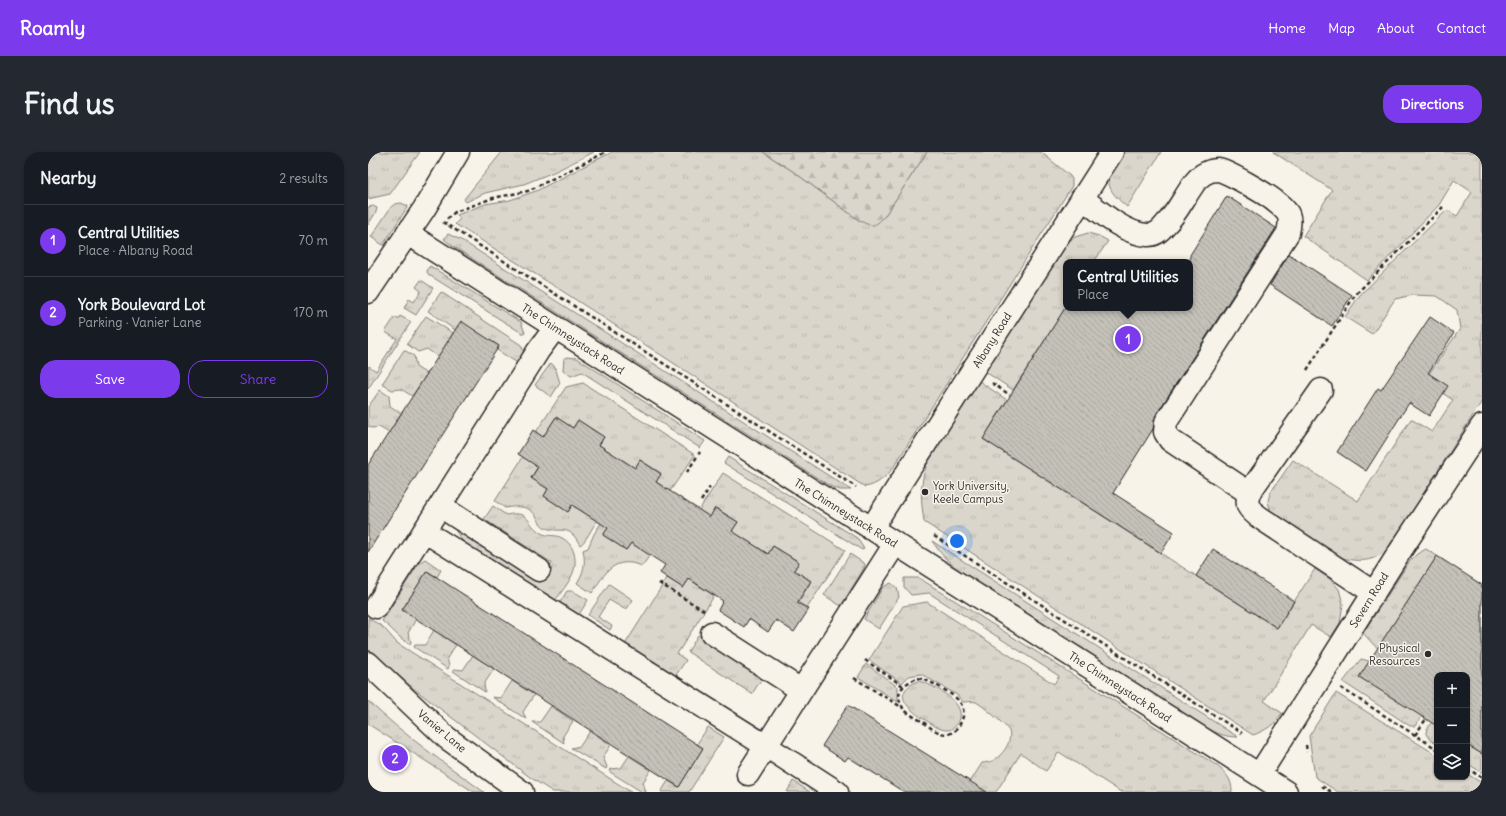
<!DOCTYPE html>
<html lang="en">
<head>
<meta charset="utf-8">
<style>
	:root { --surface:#171b24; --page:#242831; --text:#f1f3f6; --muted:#9ea1a6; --line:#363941; --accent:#7c3aed }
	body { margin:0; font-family:Delius,sans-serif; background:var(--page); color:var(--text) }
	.controls { position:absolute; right:12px; bottom:12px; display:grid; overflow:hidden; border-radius:8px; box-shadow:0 1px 3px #0004 }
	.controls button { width:36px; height:36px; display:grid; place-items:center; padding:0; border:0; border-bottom:1px solid var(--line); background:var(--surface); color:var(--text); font:20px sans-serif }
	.you { position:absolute; left:589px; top:389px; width:14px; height:14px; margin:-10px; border:3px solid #fff; border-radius:50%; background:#1a73e8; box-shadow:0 0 0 6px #1a73e833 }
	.badge { display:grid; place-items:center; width:26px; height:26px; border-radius:50%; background:var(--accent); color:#fff; font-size:13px; font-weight:700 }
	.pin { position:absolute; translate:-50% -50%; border:2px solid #fff; box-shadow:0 1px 4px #0006 }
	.popup { position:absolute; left:695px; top:107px; width:130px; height:52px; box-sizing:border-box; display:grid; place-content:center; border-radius:8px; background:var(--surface); filter:drop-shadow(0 1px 3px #0005); font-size:13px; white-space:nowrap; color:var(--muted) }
	.popup b { font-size:15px; color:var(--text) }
	.popup::after { content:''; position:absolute; left:50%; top:100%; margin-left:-8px; border:8px solid transparent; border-top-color:var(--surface) }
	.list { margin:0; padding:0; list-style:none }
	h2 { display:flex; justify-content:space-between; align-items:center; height:52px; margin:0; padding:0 16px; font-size:17px }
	h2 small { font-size:13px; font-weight:400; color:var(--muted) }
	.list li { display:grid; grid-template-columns:26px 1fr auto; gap:12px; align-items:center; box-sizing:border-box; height:72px; padding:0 16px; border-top:1px solid var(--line) }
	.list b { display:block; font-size:15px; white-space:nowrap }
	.list p { margin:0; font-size:13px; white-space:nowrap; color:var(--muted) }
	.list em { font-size:13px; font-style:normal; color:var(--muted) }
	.actions { display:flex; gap:8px; padding:12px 16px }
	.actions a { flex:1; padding:9px 0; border:1px solid var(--accent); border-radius:16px; text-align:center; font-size:14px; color:var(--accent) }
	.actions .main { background:var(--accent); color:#fff }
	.icon { flex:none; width:22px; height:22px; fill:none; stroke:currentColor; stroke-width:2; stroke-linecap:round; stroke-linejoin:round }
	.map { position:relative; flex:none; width:1114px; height:640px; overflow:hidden; border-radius:16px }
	header { display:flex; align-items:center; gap:24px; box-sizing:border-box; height:56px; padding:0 20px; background:var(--accent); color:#fff }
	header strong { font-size:19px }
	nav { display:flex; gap:22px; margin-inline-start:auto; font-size:14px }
	.intro { display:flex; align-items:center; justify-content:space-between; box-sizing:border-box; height:96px; padding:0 24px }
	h1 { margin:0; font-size:28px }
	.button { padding:10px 18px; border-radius:16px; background:var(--accent); color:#fff; font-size:14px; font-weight:700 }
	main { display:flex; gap:24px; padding:0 24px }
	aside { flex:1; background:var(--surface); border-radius:16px; box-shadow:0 1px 3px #0004 }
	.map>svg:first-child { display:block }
	.grass { fill:url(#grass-tufts); stroke:#82807c }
	.forest { fill:url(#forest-firs); stroke:#82807c }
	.building { fill:url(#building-back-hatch); stroke:#2b2b2b }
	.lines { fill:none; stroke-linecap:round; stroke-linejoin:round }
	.minor-casing { stroke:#2b2b2b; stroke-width:25 }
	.path { stroke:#2b2b2b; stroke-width:2.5; stroke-dasharray:4 3; stroke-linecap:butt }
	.minor { stroke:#f7f3e8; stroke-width:22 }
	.poi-dot { fill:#2b2b2b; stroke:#f7f3e8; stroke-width:1.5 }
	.labels { text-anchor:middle; stroke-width:3; stroke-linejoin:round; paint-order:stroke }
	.street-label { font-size:11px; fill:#2b2b2b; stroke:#f7f3e8 }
	.poi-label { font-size:11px; fill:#2b2b2b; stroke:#f7f3e8; text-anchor:start }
</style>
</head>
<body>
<header>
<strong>Roamly</strong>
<nav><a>Home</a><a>Map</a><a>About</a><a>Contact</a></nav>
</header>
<div class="intro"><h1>Find us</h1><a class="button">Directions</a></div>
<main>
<aside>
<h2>Nearby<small>2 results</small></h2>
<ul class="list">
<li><span class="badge">1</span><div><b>Central Utilities</b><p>Place · Albany Road</p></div><em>70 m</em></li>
<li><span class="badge">2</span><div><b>York Boulevard Lot</b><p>Parking · Vanier Lane</p></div><em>170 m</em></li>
</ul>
<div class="actions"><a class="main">Save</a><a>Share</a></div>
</aside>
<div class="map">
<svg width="1114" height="640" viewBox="0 0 1114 640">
	<defs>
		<pattern id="grass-tufts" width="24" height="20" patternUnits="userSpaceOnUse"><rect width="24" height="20" fill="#dad6cc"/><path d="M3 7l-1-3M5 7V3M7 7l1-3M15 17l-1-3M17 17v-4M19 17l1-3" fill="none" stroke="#bbb8af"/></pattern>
		<pattern id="forest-firs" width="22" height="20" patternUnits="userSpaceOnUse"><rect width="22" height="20" fill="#dad6cc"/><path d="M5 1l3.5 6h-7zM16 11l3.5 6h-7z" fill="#bbb8af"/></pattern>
		<pattern id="building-back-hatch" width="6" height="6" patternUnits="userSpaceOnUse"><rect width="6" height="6" fill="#c4c1b9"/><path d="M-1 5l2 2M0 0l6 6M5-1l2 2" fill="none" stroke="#a9a69f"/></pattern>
	</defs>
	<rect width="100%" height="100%" fill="#f7f3e8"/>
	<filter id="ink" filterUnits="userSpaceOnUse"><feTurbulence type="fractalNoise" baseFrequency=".025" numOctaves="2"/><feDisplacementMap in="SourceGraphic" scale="8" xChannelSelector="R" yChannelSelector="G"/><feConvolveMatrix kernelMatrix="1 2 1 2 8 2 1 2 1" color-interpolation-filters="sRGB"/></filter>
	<g filter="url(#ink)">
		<!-- grass -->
		<path class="grass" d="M0,0h52l-30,42 -22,5z
			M134,0h92l-38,19 -32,13 -39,9 -19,9 -2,-3z
			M244,0h151l31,20 66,49 24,-4 43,-65h114l29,24 2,3v7l-179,282c-8,10 -16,17 -28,19l-309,-200 -101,-63 5,-5 -3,-4 28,-11 25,-4 26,-9z
			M756,0h37l-34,55c-27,-23 -20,-28 -3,-55z
			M905,0h209v249l-92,146c-14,14 -28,16 -47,11l-72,-45 -3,-12 2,-8 23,-33 65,41 53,-82 21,13 21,-32 -29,-19 36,-52 -3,-19 -20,-14 -24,-1 -18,4 -23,35 -27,-17 14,-21 88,-86 10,6 15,-24 -18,-12 -15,25 -72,75 -64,-44 29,-46z
			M33,51l7,3 -25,39 -12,-8 20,-30 4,-3z
			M5,54l4,2 -1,4 -8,13v-18z
			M720,81l11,3 9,5 -14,21h-28v45l-53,83 -29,-19 82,-128 9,-6z
			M80,82l13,6 390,250h-11l-10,-4 -376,-239 -10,-8z
			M62,114l91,56 4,11h-3l-93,-58 -2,-3 1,-4z
			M53,128l12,8 -17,27 -12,-7 5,-9 5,3 7,-11 -5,-4z
			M73,140l80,53c4,7 2,12 -2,19l-22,-14 2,-4 -38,-24 -6,8 -27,-19z
			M32,164l11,6 -43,67v-21l1,-2 7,5 21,-32 -12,-7 10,-15 3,2z
			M58,164l27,17 -15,24 -11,-8 -9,3 -11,-8z
			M36,198l10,6 2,11 11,7 -15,22 -11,-7 -9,1 -10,-6z
			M199,205l10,1 128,83 -5,7 -118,-76 -11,4 -8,-6 1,-12z
			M183,211l4,4 5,16 -9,14 -16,-12z
			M611,229l28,19 -24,39 294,189 38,-59 15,10 9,10 4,15 -3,19 -9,14 -20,-12 -47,76 18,12c-6,11 -17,18 -29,22l-329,-213c-3,-22 -5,-37 3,-58z
			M215,231l112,72 -25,36 -14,-9 5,-9 -21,-13 -5,8 -36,-23 5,-8 -26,-17 -5,8 -17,-11 -13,20 -7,-5 30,-45z
			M12,238l9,6 1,10 11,7 -12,20 -10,-6 -7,1 -4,-2v-19z
			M155,305l15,9 -7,12 17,11 -4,7 24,16 4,-7 25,16c-5,6 -11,21 -17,24 -12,-22 -17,-11 -34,-17 -5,-2 -7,-7 -10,-12 -7,-11 -20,-10 -31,-8l-10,-7z
			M360,305l129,81 7,11 -2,1 -138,-87z
			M355,321l122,77 -38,58 -9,-6 13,-20 -17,-12 5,-8 -26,-16 -5,8 -36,-23 6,-9 -22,-14 -6,9 -11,-7z
			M125,354l13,9c25,-5 19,8 35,18 7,4 14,1 21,5 12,6 16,22 11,35 -4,10 -12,19 -18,28l-89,-57 -6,-6 -6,-10 86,54 12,-19 -68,-44z
			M233,371l7,5 -5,7 23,15 5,-7 19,12 -8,11c-28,-11 -37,7 -50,27l-15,-10c7,-11 9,-20 6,-33l5,-2 6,-14z
			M564,389l306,196c-12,0 -20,-3 -31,-9l-248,-158c-11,-8 -19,-17 -27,-29z
			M1058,397l11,7 -59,92 -4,-3 -11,-12 46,-71 8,-8z
			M482,402l15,10 -1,4 -23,38 -17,-11z
			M57,407l16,11 -4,7 -10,-6 -25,39 14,9 -8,14 3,9 -1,2c-11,-5 -18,-16 -28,-23l37,-58z
			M299,426l16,10 6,-9 25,17 -37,58 9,6 -12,18 -50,-32z
			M536,426h15l297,187c10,8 16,14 16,27h-111l-62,-40 -13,19 -25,-18 -25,39h-32l18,-29c3,0 7,-1 10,-2 9,-4 21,-19 17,-30 -3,-6 -27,-26 -33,-29 -3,-1 -9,0 -13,0l-6,-7 -36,-21 -12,2 -7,7 -33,-23 34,-54 24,-4 127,82 5,-8 -130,-83 -18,2 -7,-8z
			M523,431l6,5 2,9 -20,32 -15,-10 19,-32z
			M241,432l24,16 -7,10 -17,-10 -11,17 14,9 -2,4 -22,-15z
			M199,439h6l15,9 -10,16 -19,-12z
			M0,466l15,9 14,16 234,149h-78l-22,-14 -118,-90 -45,-39z
			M66,478l22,15 -9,13 2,8 -1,3 -34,-22 1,-2h10z
			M330,483l64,43 -10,16 -64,-42z
			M105,503l21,14 -10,15 1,8 -32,-21 1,-2 9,1z
			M993,507l8,2 53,55 -7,10h-5l-67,-44z
			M498,512l32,23v15l-40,-25z
			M144,529l22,14 -11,17 3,7 -34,-22 9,1z
			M550,529c15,3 54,24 39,43 -3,4 -6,6 -10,6 -8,0 -14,-5 -20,-9 -16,-10 -39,-27 -9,-40z
			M968,541l101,62v22h30v-3l15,9v9h-144l-23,-15 -6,-41z
			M0,549c36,34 76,62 116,91h-10l-106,-68z
			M183,554l22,15 -10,15 1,7 -32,-21h8z
			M1064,570l5,4v18l-7,-4 -4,-6 1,-6z
			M340,575l16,10 -35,55h-28l7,-11 11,6 24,-39 -6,-4z
			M222,579l21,14 -8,12 4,10 -1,2 -35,-21 9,-2z
			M1099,593l15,9v19l-15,-10z
			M261,604l22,14 -8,12 3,10h-4l-32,-20 1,-3 10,-1z
			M425,629l17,11h-23z"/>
		<!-- forest -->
		<path class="forest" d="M395,0h164l-43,65c-10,10 -11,10 -24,4l-66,-49z"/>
		<!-- building -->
		<path class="building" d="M859,44l49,32 -120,187 -3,14 -40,64 61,39 -13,21 -178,-114 82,-131h125v-53z
			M921,102l63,41 -20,31 -62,-41z
			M1062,165l24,16 -26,40 20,13 -19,30 -20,-13 -43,68 -29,-19 41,-64 3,2z
			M93,169l38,25 -131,206v-87z
			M188,265l17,11 5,-8 26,17 -5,8 36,23 5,-8 21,14 -5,8 54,35 5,-9 23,14 -6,9 36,23 5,-8 26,16 -5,8 17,11 -14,22 12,6 -15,23 -18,-12 -8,12 -19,-13 -5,8 -26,-17 5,-9 -34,-22 -6,9 -23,-15 5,-8 -34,-22 -5,7 -23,-15 5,-7 -36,-23 -4,7 -24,-16 4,-7 -17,-11 7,-11 -20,-13 15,-24 10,7z
			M845,397l81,52 -17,27 -81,-52z
			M1069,404l45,29v169l-15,-9v-70h-30v51l-78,-49z
			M59,419l276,177 -24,39 -277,-177z
			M480,553l139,87h-83l-56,-35 -3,4 -23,-15z"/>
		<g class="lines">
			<defs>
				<path id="minor" d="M714,46c17,13 43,36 65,37 8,1 14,-5 18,-10 12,-12 18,-26 28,-40 5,-8 14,-15 25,-15 9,1 50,25 58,32 13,10 16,14 12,31l-122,189 -1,10 5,8 79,53
					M39,81l879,559
					M0,140l56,-83 34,-57
					M953,238l-72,103c-4,13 0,16 10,24l115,76
					M72,354l99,64
					M503,377l241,-377
					M56,379l342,215 71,46
					M8,455l162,-256 17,-23
					M344,481l89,57
					M0,511l79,75 75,54
					M380,622l147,-230
					M891,623l138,-219 85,-130"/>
			</defs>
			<!-- minor casing -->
			<use href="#minor" class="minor-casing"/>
			<!-- path -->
			<path class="path" d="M79,67l8,-7 38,-14 35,-7 78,-39
				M75,70l413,265
				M939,218l48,-75 88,-88
				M624,231l18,12
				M319,320l13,-20
				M333,349l9,-14
				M566,384l308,197
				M291,431l46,28
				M497,508l38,26
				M486,526l49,30
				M550,526c9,2 16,6 25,11 13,8 26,16 18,33 -2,4 -6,10 -10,11 -10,4 -21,-6 -28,-11 -6,-4 -16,-8 -20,-14 -10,-16 1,-25 15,-30z
				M973,536l96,61
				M1047,583l11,-16
				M938,593l1,7
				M1099,616l15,10
				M954,634l9,6"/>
			<!-- minor -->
			<use href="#minor" class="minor"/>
		</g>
	</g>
	<!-- markers -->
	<g class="poi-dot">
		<circle cx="557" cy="340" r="4"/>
		<circle cx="1060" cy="502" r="4"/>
	</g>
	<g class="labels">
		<!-- street labels -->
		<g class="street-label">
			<text transform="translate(205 187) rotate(33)" y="4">The Chimneystack Road</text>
			<text transform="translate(624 188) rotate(-58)" y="4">Albany Road</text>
			<text transform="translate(478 361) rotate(32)" y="4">The Chimneystack Road</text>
			<text transform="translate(1001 448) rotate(-58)" y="4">Severn Road</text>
			<text transform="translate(752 535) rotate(33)" y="4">The Chimneystack Road</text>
			<text transform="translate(74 579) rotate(40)" y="4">Vanier Lane</text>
		</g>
		<!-- poi labels -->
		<g class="poi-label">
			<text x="565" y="338">York University,<tspan x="565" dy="13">Keele Campus</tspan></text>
			<text x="1052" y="500" text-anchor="end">Physical<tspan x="1052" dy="13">Resources</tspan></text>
		</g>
	</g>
</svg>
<div class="controls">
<button>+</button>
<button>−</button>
<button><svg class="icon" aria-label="layers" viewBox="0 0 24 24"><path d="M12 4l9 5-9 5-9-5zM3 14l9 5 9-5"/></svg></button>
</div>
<div class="you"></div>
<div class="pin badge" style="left:760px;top:187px">1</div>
<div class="popup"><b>Central Utilities</b>Place</div>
<div class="pin badge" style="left:27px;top:606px">2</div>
</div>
</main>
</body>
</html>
